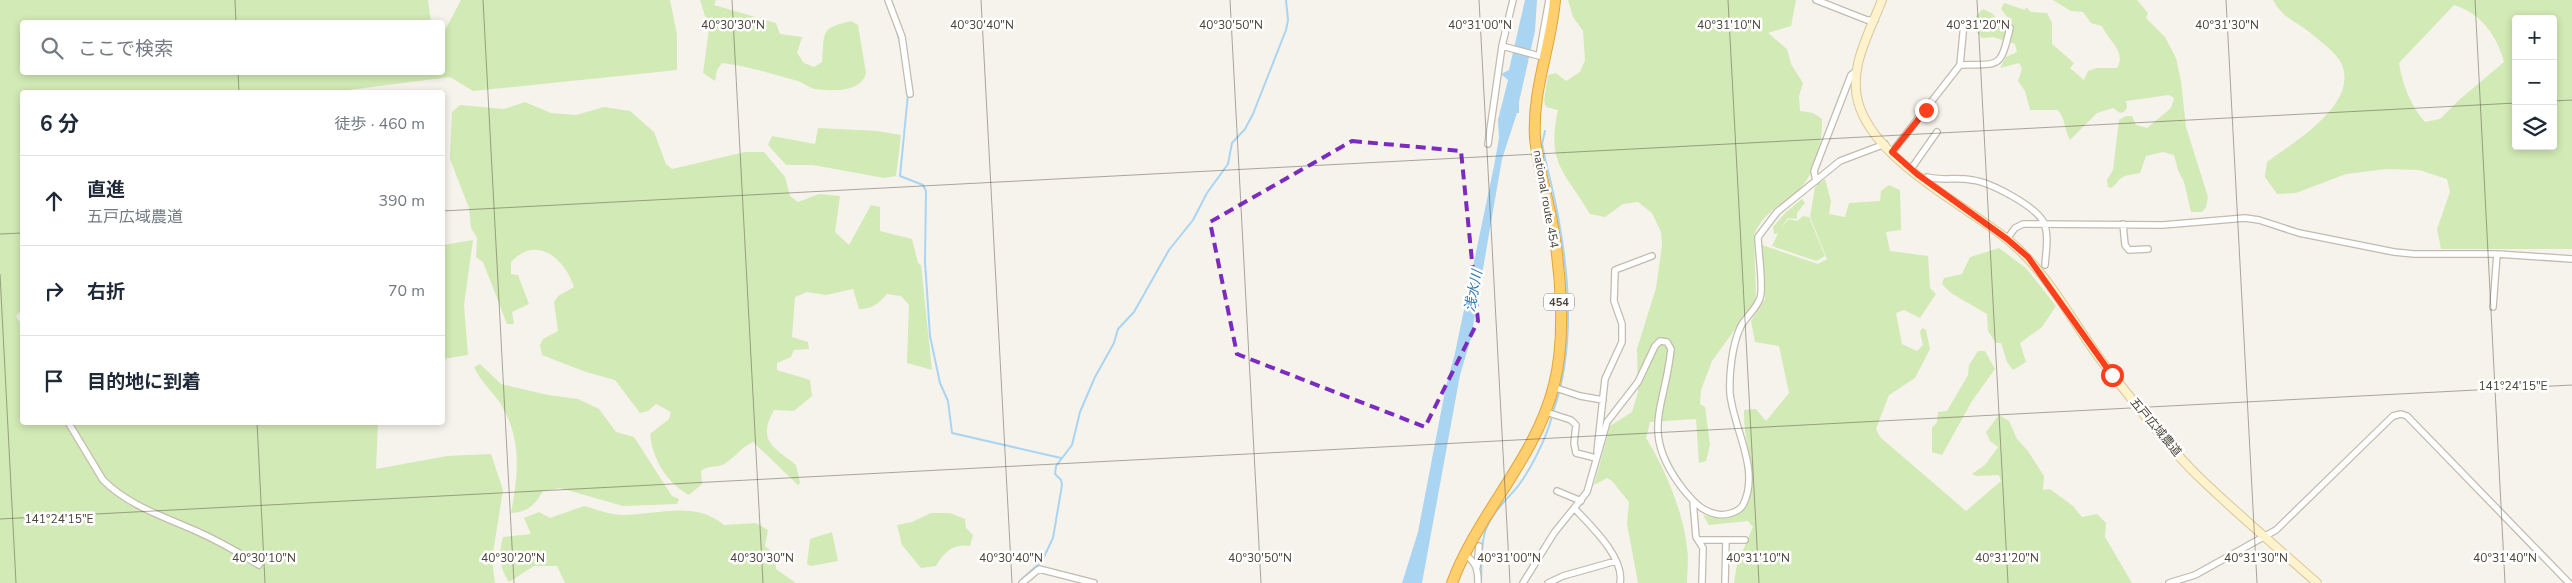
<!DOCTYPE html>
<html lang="ja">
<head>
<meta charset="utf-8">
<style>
	:root { --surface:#fff; --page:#f6f6f7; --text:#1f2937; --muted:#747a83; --line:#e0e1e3 }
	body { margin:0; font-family:"Nunito Sans","Noto Sans JP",sans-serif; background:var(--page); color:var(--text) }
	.controls { position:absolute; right:15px; top:15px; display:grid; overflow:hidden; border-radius:5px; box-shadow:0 2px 8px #0003 }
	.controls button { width:45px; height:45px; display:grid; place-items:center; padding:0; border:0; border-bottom:1px solid var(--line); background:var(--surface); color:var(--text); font:25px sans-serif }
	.stop { position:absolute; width:15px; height:15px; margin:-11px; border:4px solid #fc3f1d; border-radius:50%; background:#fff }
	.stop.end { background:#fc3f1d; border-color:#fff; box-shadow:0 1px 5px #0008 }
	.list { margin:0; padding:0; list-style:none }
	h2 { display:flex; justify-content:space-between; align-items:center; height:65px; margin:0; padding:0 20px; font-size:21px }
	h2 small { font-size:16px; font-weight:400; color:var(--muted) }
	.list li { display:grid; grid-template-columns:32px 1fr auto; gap:15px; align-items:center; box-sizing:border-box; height:90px; padding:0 20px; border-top:1px solid var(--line) }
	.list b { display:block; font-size:19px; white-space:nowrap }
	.list p { margin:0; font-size:16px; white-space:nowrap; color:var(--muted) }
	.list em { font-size:16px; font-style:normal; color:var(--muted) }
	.icon { flex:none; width:28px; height:28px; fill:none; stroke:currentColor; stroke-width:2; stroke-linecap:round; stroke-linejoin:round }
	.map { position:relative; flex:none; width:2572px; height:583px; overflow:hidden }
	.search { position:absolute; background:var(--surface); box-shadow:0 2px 8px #0003; left:20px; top:20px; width:425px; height:55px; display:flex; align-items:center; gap:12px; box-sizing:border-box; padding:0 18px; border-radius:5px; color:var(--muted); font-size:19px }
	.panel { position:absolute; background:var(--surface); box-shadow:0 2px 8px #0003; left:20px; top:90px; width:425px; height:335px; border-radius:5px }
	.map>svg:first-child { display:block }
	.green { fill:#d2eab5; fill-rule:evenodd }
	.water { fill:#a9d4f2 }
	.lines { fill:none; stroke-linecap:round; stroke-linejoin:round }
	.stream { stroke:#a9d4f2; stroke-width:2 }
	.street-casing { stroke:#c2bbae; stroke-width:8 }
	.secondary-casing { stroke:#d6c79b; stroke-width:10 }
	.highway-casing { stroke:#e0a43c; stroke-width:12 }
	.street { stroke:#fff; stroke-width:5.5 }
	.secondary { stroke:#fff3cd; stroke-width:8 }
	.highway { stroke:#ffcf6e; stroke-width:10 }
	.route { stroke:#fc3f1d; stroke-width:6 }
	.marked { fill:none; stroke:#7b2cbf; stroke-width:4; stroke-dasharray:10 6; stroke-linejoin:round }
	.ticks { fill:none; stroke:#4b4439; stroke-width:1; stroke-opacity:0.45 }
	.labels { text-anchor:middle; stroke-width:5; stroke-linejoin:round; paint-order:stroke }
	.shield { fill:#fff; stroke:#817c74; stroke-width:1 }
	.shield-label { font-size:11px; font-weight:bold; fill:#4b4439 }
	.street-label { font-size:12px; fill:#4b4439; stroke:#fff }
	.water-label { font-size:14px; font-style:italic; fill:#2e7ab2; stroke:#fff }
	.ticks-label { font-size:12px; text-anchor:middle; fill:#4b4439; stroke:#fff; stroke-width:5; stroke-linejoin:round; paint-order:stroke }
</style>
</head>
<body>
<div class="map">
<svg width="2572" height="583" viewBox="0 0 2572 583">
	<rect width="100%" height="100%" fill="#f6f3ec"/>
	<!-- green -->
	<path class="green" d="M0,0h428l3,22h-409v50h420l1,-38 18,-34h209l7,34v36l-204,21 -23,-14 -117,15h-311v218l-6,6 6,10v96l356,1 -2,46 71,-13 44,-2 12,36 -11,69 3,24h-495z
		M700,0h16l-2,5 62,18 4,11 22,3 -5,16 7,10 10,4 8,-5c3,-31 -3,-33 29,-41l7,4 8,48c-5,20 -34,18 -51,16 -6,-1 -11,-6 -17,-8 -26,-7 -50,-15 -76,-18l-5,7 -2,11 -12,-8 6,-44z
		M1568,0h228l-5,26 -23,7 19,16 4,15 12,19 -4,13 1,15 13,2 9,6c1,24 -8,61 -28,75 -15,12 -33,22 -40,41l2,61 -2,7 -42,58 -11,29 -1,14 5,3 5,38 -4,16 -7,2 -3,-44 -46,3 -4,16c18,28 38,76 41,110 2,11 0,23 0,35h-49l-11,-59 2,-22 -17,-21 -5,-3 -13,7 16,-59 22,-14 6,-20 -1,-43 19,-61 6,-42 -1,-14 -9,-19 -14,-11 -15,2 -18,13 -15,-3c-25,-42 -44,-50 -32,-104l-12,-3 -2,-6 4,-26 8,-2 10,8 14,-9 5,-12 -2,-29 -10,-14z
		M2053,0h84l11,13 -2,5 19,19 11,21 5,23 5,46 22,70 -2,10 -4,5h-11l-7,-30 -6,-12 -4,-15 -11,-3 -17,4 -6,17c-6,1 -16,2 -20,6 -4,4 -4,6 -9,9l-3,-1 -1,-7 6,-10 6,-50 7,-4h6l4,9 11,3 24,-20 3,-10 -5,-3 -43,6 1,7 -3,4 -4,1 -7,-5 -16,5 -27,27c-6,-10 -4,-20 -12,-30h-28l-5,-19 -7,-10 4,-12 -3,-6 -19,5 6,-11 11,-5 -2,-8 -22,-7 -11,1 -6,-7v-15l7,-7 10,5 6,10 12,-2 -10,-13 3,-6 21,7 1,-3 5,5 16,1 5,10v21l22,19 -4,5 14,12 4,-9 9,-3h20c10,-16 -9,-28 -15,-42l-11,-3 -8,-11 -12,-1z
		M2273,0h299v249h-131l-4,-20 13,-37 -3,-13 -28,-9 -33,-1 -40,5 -50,19 -19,1 -12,-17 2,-15c25,-19 91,-57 75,-97 -5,-12 -20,-22 -29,-30 -17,-15 -28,-14 -40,-35zM2454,5c27,8 43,31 50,57l-45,38 -19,19 -15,3c-14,-15 -23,-39 -26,-59zM2516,19h37v127h-37z
		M525,102l26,11 25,2 28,-8 26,4 24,21 12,32 6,5 73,-17h19l21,25 5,19 8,6 21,-8 21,2 -5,36 14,13 22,-40 9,2v24l32,8 6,24 3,2 11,105 -25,-7 2,-58 -8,-9 -14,-2c-9,10 -15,15 -28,15l-6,-20 -27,6 -19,-3 -12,5 -3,40 16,5 1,7 -15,1 -3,7 -14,6v7l33,10 2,16 -18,15 -20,-1c-17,31 -1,37 22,55l4,18 -2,2 -45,-43c-12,5 -18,16 -29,22 -7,4 -17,1 -23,7l1,13 -13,11c-23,-13 -36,-35 -39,-61l19,-15 2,-7 -15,-8 -8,7 -8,2 -25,-33 -29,-8 -44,-17 -2,-10 3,-6 15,-8 -4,-29 4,-6 16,-9c-9,-28 -37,-53 -63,-25v12l7,1 11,29 -17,8 2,12h-7l-24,-62 -7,-5 1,-19 -6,-10 -2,-20 -19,-49 2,-47 8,-7 44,4z
		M818,128l59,3 24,4 -5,41 -12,2 -71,-13h-27l-18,-20 4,-9 43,8z
		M1825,179l6,22 -2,13 16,3 4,-14 31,-2 1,-10 8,-6 11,5 1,40 -15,2 4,19 38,5 2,32 6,6 -16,24 -16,-8 -8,3 6,31 15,7 6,-6 -3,-13 2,-4 4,2 4,19 -15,29 -26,17 -13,34 4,8 86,74 35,-30 -2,-6 -23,1 -4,-2 13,-9 13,-18 -8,-6 -4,-9 13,-17 10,6 8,18 11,12 16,25 -1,14 7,-1 23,17 9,11 15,-3 9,9 -1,14 27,46h-398l3,-19 16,-37 -5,-6 -39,4 -6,-10 18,4 19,-6c21,-36 3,-65 4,-103l12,-1 10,12 23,-28 -10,-47 -24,-4 -4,-21 14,-22 -3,-54 56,19 9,-5 -17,-42 5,-30z
		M1802,199l3,4 -8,10v6l-9,-1 -7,10 8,-9 8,2 6,-5 6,1 16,39 -9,5 -44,-15 6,-13 -4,1 -1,-7 12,-14z
		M473,240l-9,65 4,50 -25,4v-114z
		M1999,248l27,20 30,38 -14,21 -22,16 6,19 -13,8 -6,-8 -6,-19h-5l-8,-12 -1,-17 -36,-21 -9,-9 2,-6 18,-4 8,-17z
		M1978,351h7l10,18 -23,32 -30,54 -10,-3v-24l5,-6 1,-10 9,-1 21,-36 1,-10z
		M480,364l21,20 47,11 30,4 21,10 17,23 18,5 38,59 7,3 -2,5 -54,2 -63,-18 -17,3c-8,14 -15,21 -32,22 7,-37 11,-71 -8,-105 -8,-15 -22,-25 -29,-41z
		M584,506c12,3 26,9 38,9 35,0 73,-15 102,10l32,-2 12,7 -3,16 10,8 1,15 20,14h-231l-8,-17h-23l-25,16c-10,-16 -11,-27 -6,-45l28,-3 -7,-16 15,-6 11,6z
		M931,513h19l15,6 1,9 7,7 -3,11c-17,-3 -26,6 -34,20l-15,2 -19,-23 -5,-20 15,-3z
		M832,532l6,29 -27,5 -4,-2 3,-25z"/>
	<!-- water -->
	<path class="water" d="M1525,0h12l-2,31 -16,71v11h-2l-15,46 -31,179 -11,37 -38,208h-20l16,-51 28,-146 9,-33 39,-187 5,-28 -1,-18 10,-40 -7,-6 8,-4z"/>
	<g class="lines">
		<!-- stream -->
		<path class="stream" d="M896,28l5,19
			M908,94l-8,82 23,9 3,6 -1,71 5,74 10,47 8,18 4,32 109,25
			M1545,131l-3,13c5,26 13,52 17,78 11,61 15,131 -6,190
			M1021,580l21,-19 11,-23 9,-53 -1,-5 -6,-6 1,-8 16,-21 8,-33 15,-35 19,-34 4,-14 16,-17 35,-62 24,-30 14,-27 21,-29 4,-21 13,-14 8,-15 33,-84 2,-10 -2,-20
			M1481,583c1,-16 -1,-39 5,-54 6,-15 17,-26 27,-37 15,-16 34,-55 39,-76"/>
		<defs>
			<path id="street" d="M888,0l14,37 8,57
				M1816,0l51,20h8
				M1502,46l41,11
				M1539,56l10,-56
				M1960,65c41,-1 40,4 50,-37
				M1488,144l14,-98 11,-46
				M1892,152l68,-87 4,-42
				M1911,169l26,-37
				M1927,177c15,4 30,0 45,3 18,2 64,26 72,43 5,12 2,29 1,42
				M1816,181l-2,-10 37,-96 6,-5
				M2123,224l2,21 4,5 19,-1
				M2007,239l8,-11 8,-4 140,1 82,-7 14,2 40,13 95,19 20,2h83l75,5
				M2493,307l4,-53
				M1553,387l27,9 23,4
				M1546,412l25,8 5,5 -2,18 2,10 20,5
				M68,422l35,58c25,25 59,36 91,50 23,10 44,22 65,35
				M1597,452l8,-73 17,-37v-18l-8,-23 1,-31 37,-14
				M1557,491l24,10
				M1693,501l3,36 7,11 -1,35
				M1575,509c16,17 50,49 45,74
				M1699,540h46
				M1464,554c12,8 14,15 14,29
				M1477,567l2,-21
				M1022,583l17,-14 55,14
				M1523,583l31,-50 33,-41 20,-70 31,-40 17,-36 5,-5 7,1 4,7c-6,60 -32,83 12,140 9,11 18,22 33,25 8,2 22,-1 27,-9 18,-35 -10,-77 -13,-112 -1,-19 2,-49 11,-67 5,-9 16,-18 19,-28 4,-9 -2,-49 -2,-61l19,-25 63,-51 45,-17
				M1548,583l15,-7 53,-15
				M1725,583l1,-43
				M2169,583l26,-8 81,-45 117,-114 8,-2 6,2 162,167"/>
			<path id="secondary" d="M1882,0c-13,34 -36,71 -22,108 20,55 103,96 147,131 46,37 70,94 107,138 27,33 53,69 84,99 38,37 79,71 119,107"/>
			<path id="highway" d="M1452,583c26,-70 84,-125 102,-198 12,-46 7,-111 -1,-158 -5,-30 -15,-59 -18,-89 -3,-48 16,-91 20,-138"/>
		</defs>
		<!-- street casing -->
		<use href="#street" class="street-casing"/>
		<!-- secondary casing -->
		<use href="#secondary" class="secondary-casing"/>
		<!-- highway casing -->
		<use href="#highway" class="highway-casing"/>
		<!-- street -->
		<use href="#street" class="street"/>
		<!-- secondary -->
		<use href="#secondary" class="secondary"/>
		<!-- highway -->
		<use href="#highway" class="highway"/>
	</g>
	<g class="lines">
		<!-- route -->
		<path class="route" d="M1926,110l-34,42 25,22 90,65 21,18 84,118"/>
	</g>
	<!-- marked area -->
	<path class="marked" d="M1352,141l109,10 17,170 -53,106 -188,-73 -27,-132z"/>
	<!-- ticks -->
	<path class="ticks" d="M235,0l1,22M483,0l31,583M732,0l31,583M981,0l31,583M1230,0l31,583M1479,0l31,583M1728,0l31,583M1977,0l31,583M2226,0l31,583M2475,0l30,583M238,72l1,20M2553,101l19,-1M442,211l2074,-108M0,234l22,-1M0,274l16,309M257,422l8,161M0,519l2572,-134"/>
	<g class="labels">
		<!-- shield labels -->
		<rect class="shield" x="1544" y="293.5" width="30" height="17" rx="4"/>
		<g class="shield-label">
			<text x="1559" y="306">454</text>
		</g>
		<!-- street labels -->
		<g class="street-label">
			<text transform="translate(1546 199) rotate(80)" y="4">national route 454</text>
			<text transform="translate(2156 427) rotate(50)" y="4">五戸広域農道</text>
		</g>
		<!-- water labels -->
		<g class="water-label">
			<text transform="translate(1473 291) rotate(-79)" y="5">浅水川</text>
		</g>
	</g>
	<g class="ticks-label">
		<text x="733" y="29">40°30'30"N</text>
		<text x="982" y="29">40°30'40"N</text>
		<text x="1231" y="29">40°30'50"N</text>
		<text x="1480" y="29">40°31'00"N</text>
		<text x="1729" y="29">40°31'10"N</text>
		<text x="1978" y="29">40°31'20"N</text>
		<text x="2227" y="29">40°31'30"N</text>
		<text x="2513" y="390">141°24'15"E</text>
		<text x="59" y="523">141°24'15"E</text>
		<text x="264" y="562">40°30'10"N</text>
		<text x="513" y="562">40°30'20"N</text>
		<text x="762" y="562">40°30'30"N</text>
		<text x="1011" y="562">40°30'40"N</text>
		<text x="1260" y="562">40°30'50"N</text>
		<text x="1509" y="562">40°31'00"N</text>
		<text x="1758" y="562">40°31'10"N</text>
		<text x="2007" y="562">40°31'20"N</text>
		<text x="2256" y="562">40°31'30"N</text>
		<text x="2505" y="562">40°31'40"N</text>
	</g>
</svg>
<div class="controls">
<button>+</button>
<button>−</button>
<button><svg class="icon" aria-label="layers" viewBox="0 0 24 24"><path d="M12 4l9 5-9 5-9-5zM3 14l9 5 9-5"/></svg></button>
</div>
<div class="stop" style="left:2112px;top:375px"></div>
<div class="stop end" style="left:1926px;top:110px"></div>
<div class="search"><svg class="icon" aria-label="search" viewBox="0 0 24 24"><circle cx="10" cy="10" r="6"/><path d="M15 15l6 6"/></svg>ここで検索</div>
<section class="panel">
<h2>6 分<small>徒歩 · 460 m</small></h2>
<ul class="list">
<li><svg class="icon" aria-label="ahead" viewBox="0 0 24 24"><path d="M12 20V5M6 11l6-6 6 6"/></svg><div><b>直進</b><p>五戸広域農道</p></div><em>390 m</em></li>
<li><svg class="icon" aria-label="right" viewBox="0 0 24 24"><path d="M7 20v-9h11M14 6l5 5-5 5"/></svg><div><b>右折</b></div><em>70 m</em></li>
<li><svg class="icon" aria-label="arrive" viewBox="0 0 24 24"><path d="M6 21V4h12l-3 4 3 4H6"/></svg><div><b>目的地に到着</b></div></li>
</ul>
</section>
</div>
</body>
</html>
